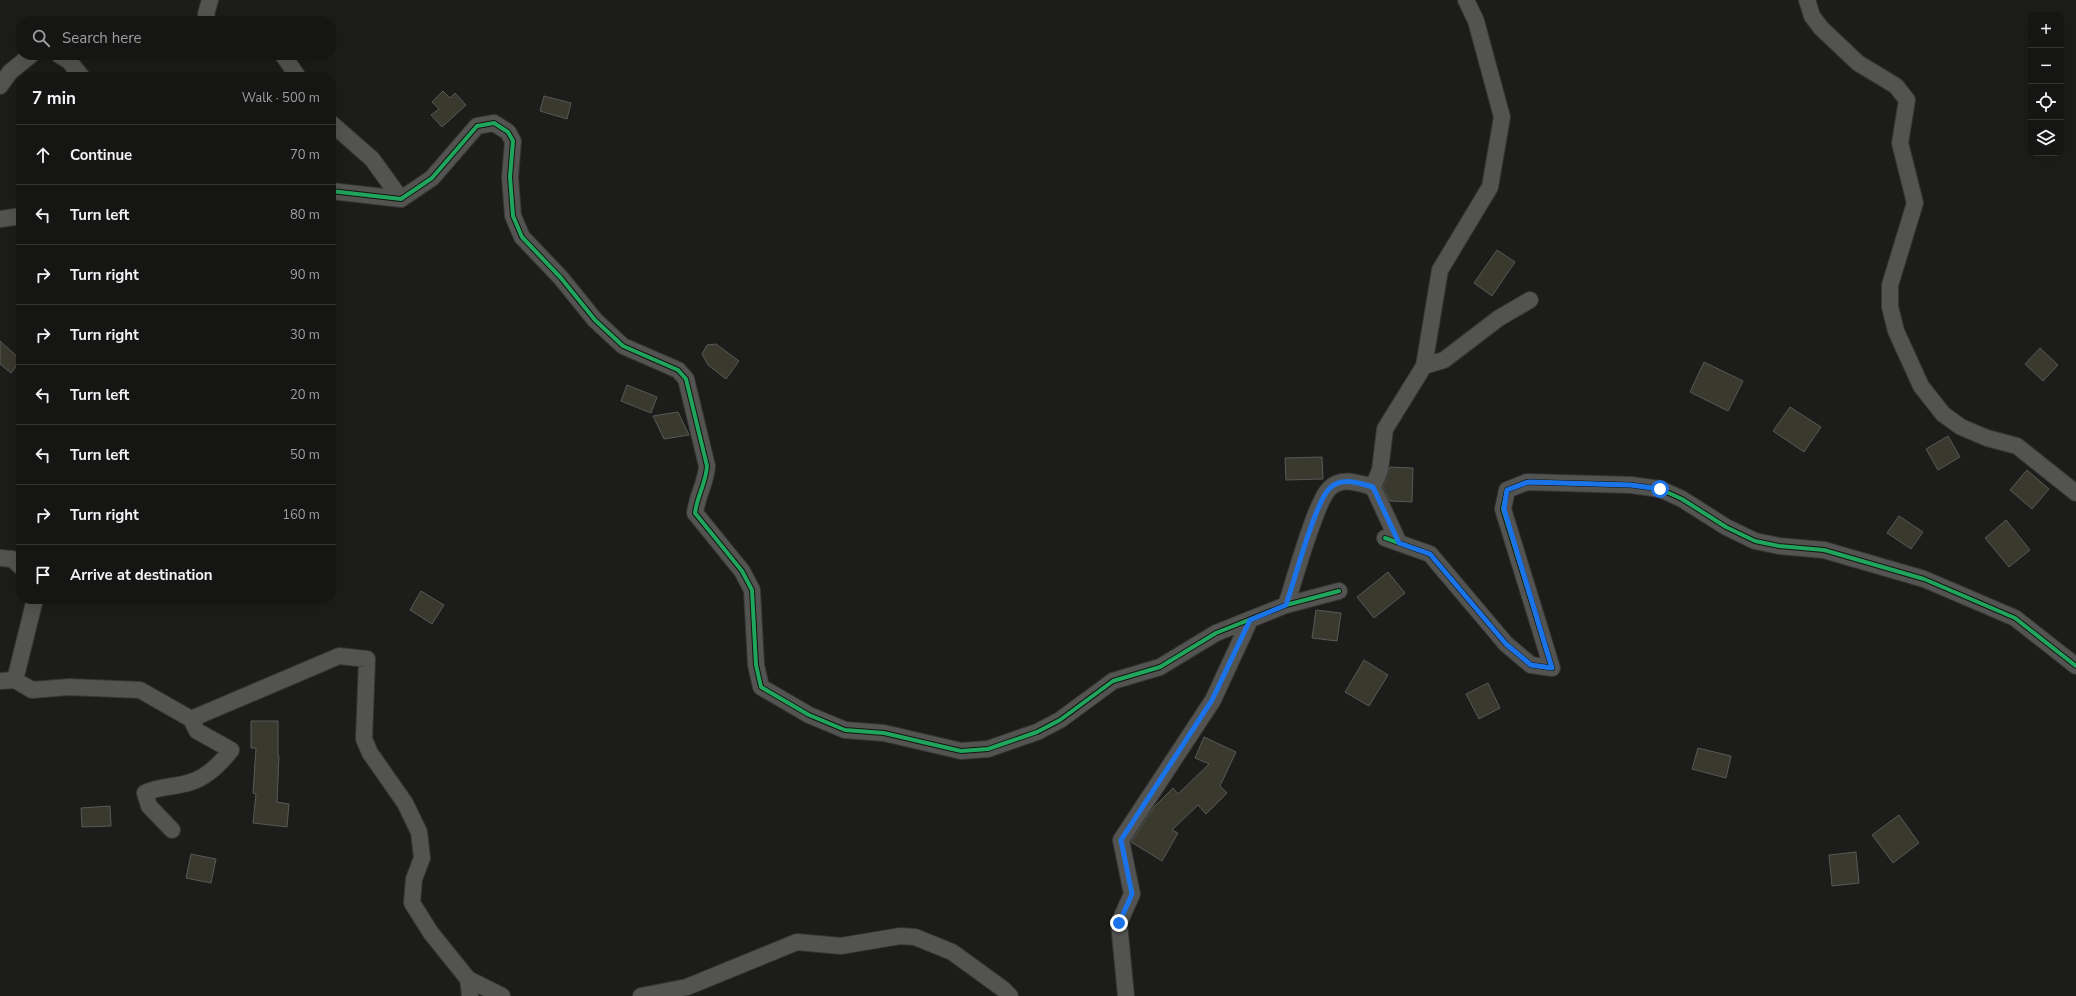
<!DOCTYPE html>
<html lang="en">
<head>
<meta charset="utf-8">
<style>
	:root { --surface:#151514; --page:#222; --text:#f1f3f6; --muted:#9d9fa0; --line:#343434 }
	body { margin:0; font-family:"Nunito Sans",sans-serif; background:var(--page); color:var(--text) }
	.controls { position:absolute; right:12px; top:12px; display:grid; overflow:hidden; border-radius:8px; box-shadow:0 4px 16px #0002 }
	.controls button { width:36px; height:36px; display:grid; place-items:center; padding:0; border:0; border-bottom:1px solid var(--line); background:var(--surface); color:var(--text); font:20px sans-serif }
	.stop { position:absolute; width:12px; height:12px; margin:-9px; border:3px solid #1a73e8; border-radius:50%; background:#fff }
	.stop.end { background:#1a73e8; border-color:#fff; box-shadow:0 1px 4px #0008 }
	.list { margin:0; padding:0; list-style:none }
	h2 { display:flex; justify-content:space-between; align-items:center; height:52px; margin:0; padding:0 16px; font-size:17px }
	h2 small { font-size:13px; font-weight:400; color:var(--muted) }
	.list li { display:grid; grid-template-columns:26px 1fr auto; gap:12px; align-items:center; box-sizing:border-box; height:60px; padding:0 16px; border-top:1px solid var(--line) }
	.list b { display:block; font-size:15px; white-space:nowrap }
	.list em { font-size:13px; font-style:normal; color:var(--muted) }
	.icon { flex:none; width:22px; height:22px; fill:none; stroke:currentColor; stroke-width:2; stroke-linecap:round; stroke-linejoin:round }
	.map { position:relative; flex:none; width:2076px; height:996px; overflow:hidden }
	.search { position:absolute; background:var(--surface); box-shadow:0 4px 16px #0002; left:16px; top:16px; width:320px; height:44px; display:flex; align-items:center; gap:10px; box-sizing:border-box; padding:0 14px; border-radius:16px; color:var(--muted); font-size:15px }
	.panel { position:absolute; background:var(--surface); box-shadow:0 4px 16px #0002; left:16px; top:72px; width:320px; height:532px; border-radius:16px }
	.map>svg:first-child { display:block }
	.building { fill:#39392e; stroke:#585857 }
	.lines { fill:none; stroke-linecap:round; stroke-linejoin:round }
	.minor-casing { stroke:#363634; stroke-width:18 }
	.minor { stroke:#535352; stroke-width:16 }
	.cycleway-casing { stroke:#141410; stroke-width:6 }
	.cycleway { stroke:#20a55d; stroke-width:4 }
	.route { stroke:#1a73e8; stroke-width:5 }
</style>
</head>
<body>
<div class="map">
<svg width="2076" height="996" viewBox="0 0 2076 996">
	<rect width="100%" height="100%" fill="#1c1c1a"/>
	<!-- building -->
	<path class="building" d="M443,91l7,7 5,-5 11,12 -24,22 -11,-12 8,-6 -7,-7z
		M544,96l27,7 -4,16 -27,-8z
		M1497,250l18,12 -23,34 -18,-13z
		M0,341l21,19 -10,13 -11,-9z
		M716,344l23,17 -13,18 -18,-14 -6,-11 5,-9z
		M2040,348l18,17 -15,16 -18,-17z
		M1704,362l39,19 -15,30 -38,-19z
		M627,385l30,12 -6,16 -30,-12z
		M1790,407l31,20 -17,25 -31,-21z
		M678,412l11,23 -25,4 -11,-23z
		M1948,436l12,21 -22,13 -12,-21z
		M1322,457l1,22 -37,1 -1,-22z
		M1390,467l23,1 -1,34 -22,-1 -7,-14z
		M2027,470l22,19 -17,20 -22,-19z
		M1899,516l24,16 -12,17 -24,-16z
		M2006,520l24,30 -21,17 -24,-29z
		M1388,572l17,21 -31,25 -17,-21z
		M421,591l23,14 -12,19 -22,-14z
		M1316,610l25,3 -4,28 -25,-3z
		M1364,660l24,15 -19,31 -24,-14z
		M1488,683l12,25 -21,11 -13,-25z
		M251,721h27v35h1l-2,46 12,2 -2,23 -34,-4 3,-29 -3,-1 3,-45h-5z
		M1204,737l32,15 -16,34 7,7 -21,21 -8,-9 -26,25 6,3 -16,28 -31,-19 23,-35 19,-19 5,6 31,-30 -14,-6z
		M1698,748l33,8 -5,22 -34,-9z
		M110,806l1,20 -29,1 -1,-19z
		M1899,815l20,28 -26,20 -21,-28z
		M1856,852l3,31 -27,3 -3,-31z
		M191,854l25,5 -5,24 -25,-5z"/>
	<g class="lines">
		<defs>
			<path id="minor" d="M1807,0l5,16 9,12 37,35 38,23 11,14 -7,43 15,60 -25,82v22l6,24 25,55 22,28 18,13 26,11 30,8 59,47
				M208,21l-2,-7 4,-14
				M59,55l10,6 13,16
				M283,55l15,22
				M0,86l10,-14 21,-17
				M331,123l41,36 29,40
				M331,191l70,8 31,-21 45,-52 17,-3 14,9 5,9 -3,36 3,39 9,21 39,41 34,42 28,26 55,24 8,9 21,87c-1,17 -10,30 -12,47l47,58 10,19 4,75 5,22 48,28 36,15 39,3 77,18 27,-2 49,-17 23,-12 53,-39 47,-14 56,-34 70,-28 53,-14
				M0,219l21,-3
				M1424,366l20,-6 55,-42 31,-18
				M1385,538l45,16 76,90 25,21 21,3 -49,-159 4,-19 20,-8 104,3 29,4 22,10 44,28 29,14 24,5 45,4 100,29 91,39 61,48
				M1399,543l-26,-56 7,-17 5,-41 39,-63 16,-96 50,-83 12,-70 -26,-96 -10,-21
				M0,558l12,1 9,8
				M1286,605c8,-23 29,-102 43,-116 12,-13 29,-6 44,-2
				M15,680l20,-81
				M0,681l15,-1 17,10 37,-3 71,3 51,29 6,12 34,19c-10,13 -24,27 -40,32 -15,5 -31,4 -46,11l4,13 23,24
				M191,719l148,-63 28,3 -3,80 6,14 35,50 14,29 3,26 -8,21 -2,24 19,30 37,46 34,17
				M468,979l2,17
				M641,996l46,-9 110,-45 44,4 59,-10 15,1 37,15 51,37 7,7
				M1126,996l-7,-73 13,-29 -11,-54 92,-140 37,-80"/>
		</defs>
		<!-- minor casing -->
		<use href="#minor" class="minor-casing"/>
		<!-- minor -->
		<use href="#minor" class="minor"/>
		<defs>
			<path id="cycleway" d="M331,191l70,8 31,-21 45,-52 17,-3 14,9 5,9 -3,36 3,39 9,21 39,41 34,42 28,26 55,24 8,9 21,87c-1,17 -10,30 -12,47l47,58 10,19 4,75 5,22 48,28 36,15 39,3 77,18 27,-2 49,-17 23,-12 53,-39 47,-14 56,-34 70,-28 53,-14
				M1385,538l45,16 76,90 25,21 21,3 -49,-159 4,-19 20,-8 104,3 29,4 22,10 44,28 29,14 24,5 45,4 100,29 91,39 61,48"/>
		</defs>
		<!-- cycleway casing -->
		<use href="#cycleway" class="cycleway-casing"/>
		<!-- cycleway -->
		<use href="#cycleway" class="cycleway"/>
	</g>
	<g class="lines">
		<!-- route -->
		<path class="route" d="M1119,923l13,-29 -11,-54 91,-140 38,-80 36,-15c8,-23 29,-102 43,-116 12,-13 29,-6 44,-2l26,56 31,11 76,90 25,21 21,3 -48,-159 3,-19 21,-8 103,3 29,4"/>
	</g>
</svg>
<div class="controls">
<button>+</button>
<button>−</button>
<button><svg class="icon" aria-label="locate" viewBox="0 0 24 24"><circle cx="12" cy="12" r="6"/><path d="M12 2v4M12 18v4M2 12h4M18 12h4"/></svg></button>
<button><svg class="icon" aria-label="layers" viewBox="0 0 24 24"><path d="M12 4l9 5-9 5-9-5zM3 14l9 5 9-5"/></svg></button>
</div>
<div class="stop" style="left:1660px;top:489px"></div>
<div class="stop end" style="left:1119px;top:923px"></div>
<div class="search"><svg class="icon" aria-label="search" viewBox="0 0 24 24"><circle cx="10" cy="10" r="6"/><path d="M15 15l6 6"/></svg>Search here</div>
<section class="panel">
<h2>7 min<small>Walk · 500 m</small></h2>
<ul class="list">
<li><svg class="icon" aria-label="ahead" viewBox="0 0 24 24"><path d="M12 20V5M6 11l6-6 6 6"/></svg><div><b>Continue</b></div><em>70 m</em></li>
<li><svg class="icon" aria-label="left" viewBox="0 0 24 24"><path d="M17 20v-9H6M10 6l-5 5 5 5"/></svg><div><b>Turn left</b></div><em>80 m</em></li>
<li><svg class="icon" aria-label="right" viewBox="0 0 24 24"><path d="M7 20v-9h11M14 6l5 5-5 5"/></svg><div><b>Turn right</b></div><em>90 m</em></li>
<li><svg class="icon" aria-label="right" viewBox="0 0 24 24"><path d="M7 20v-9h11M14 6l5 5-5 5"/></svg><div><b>Turn right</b></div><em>30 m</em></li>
<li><svg class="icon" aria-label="left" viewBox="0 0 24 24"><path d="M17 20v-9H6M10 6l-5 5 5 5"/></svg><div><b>Turn left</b></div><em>20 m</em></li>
<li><svg class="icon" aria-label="left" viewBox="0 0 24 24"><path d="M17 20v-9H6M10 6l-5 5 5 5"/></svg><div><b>Turn left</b></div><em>50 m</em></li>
<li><svg class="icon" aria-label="right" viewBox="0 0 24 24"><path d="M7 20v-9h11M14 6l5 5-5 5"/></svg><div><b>Turn right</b></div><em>160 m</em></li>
<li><svg class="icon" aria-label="arrive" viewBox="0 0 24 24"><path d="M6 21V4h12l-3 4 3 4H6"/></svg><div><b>Arrive at destination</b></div></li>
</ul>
</section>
</div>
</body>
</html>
